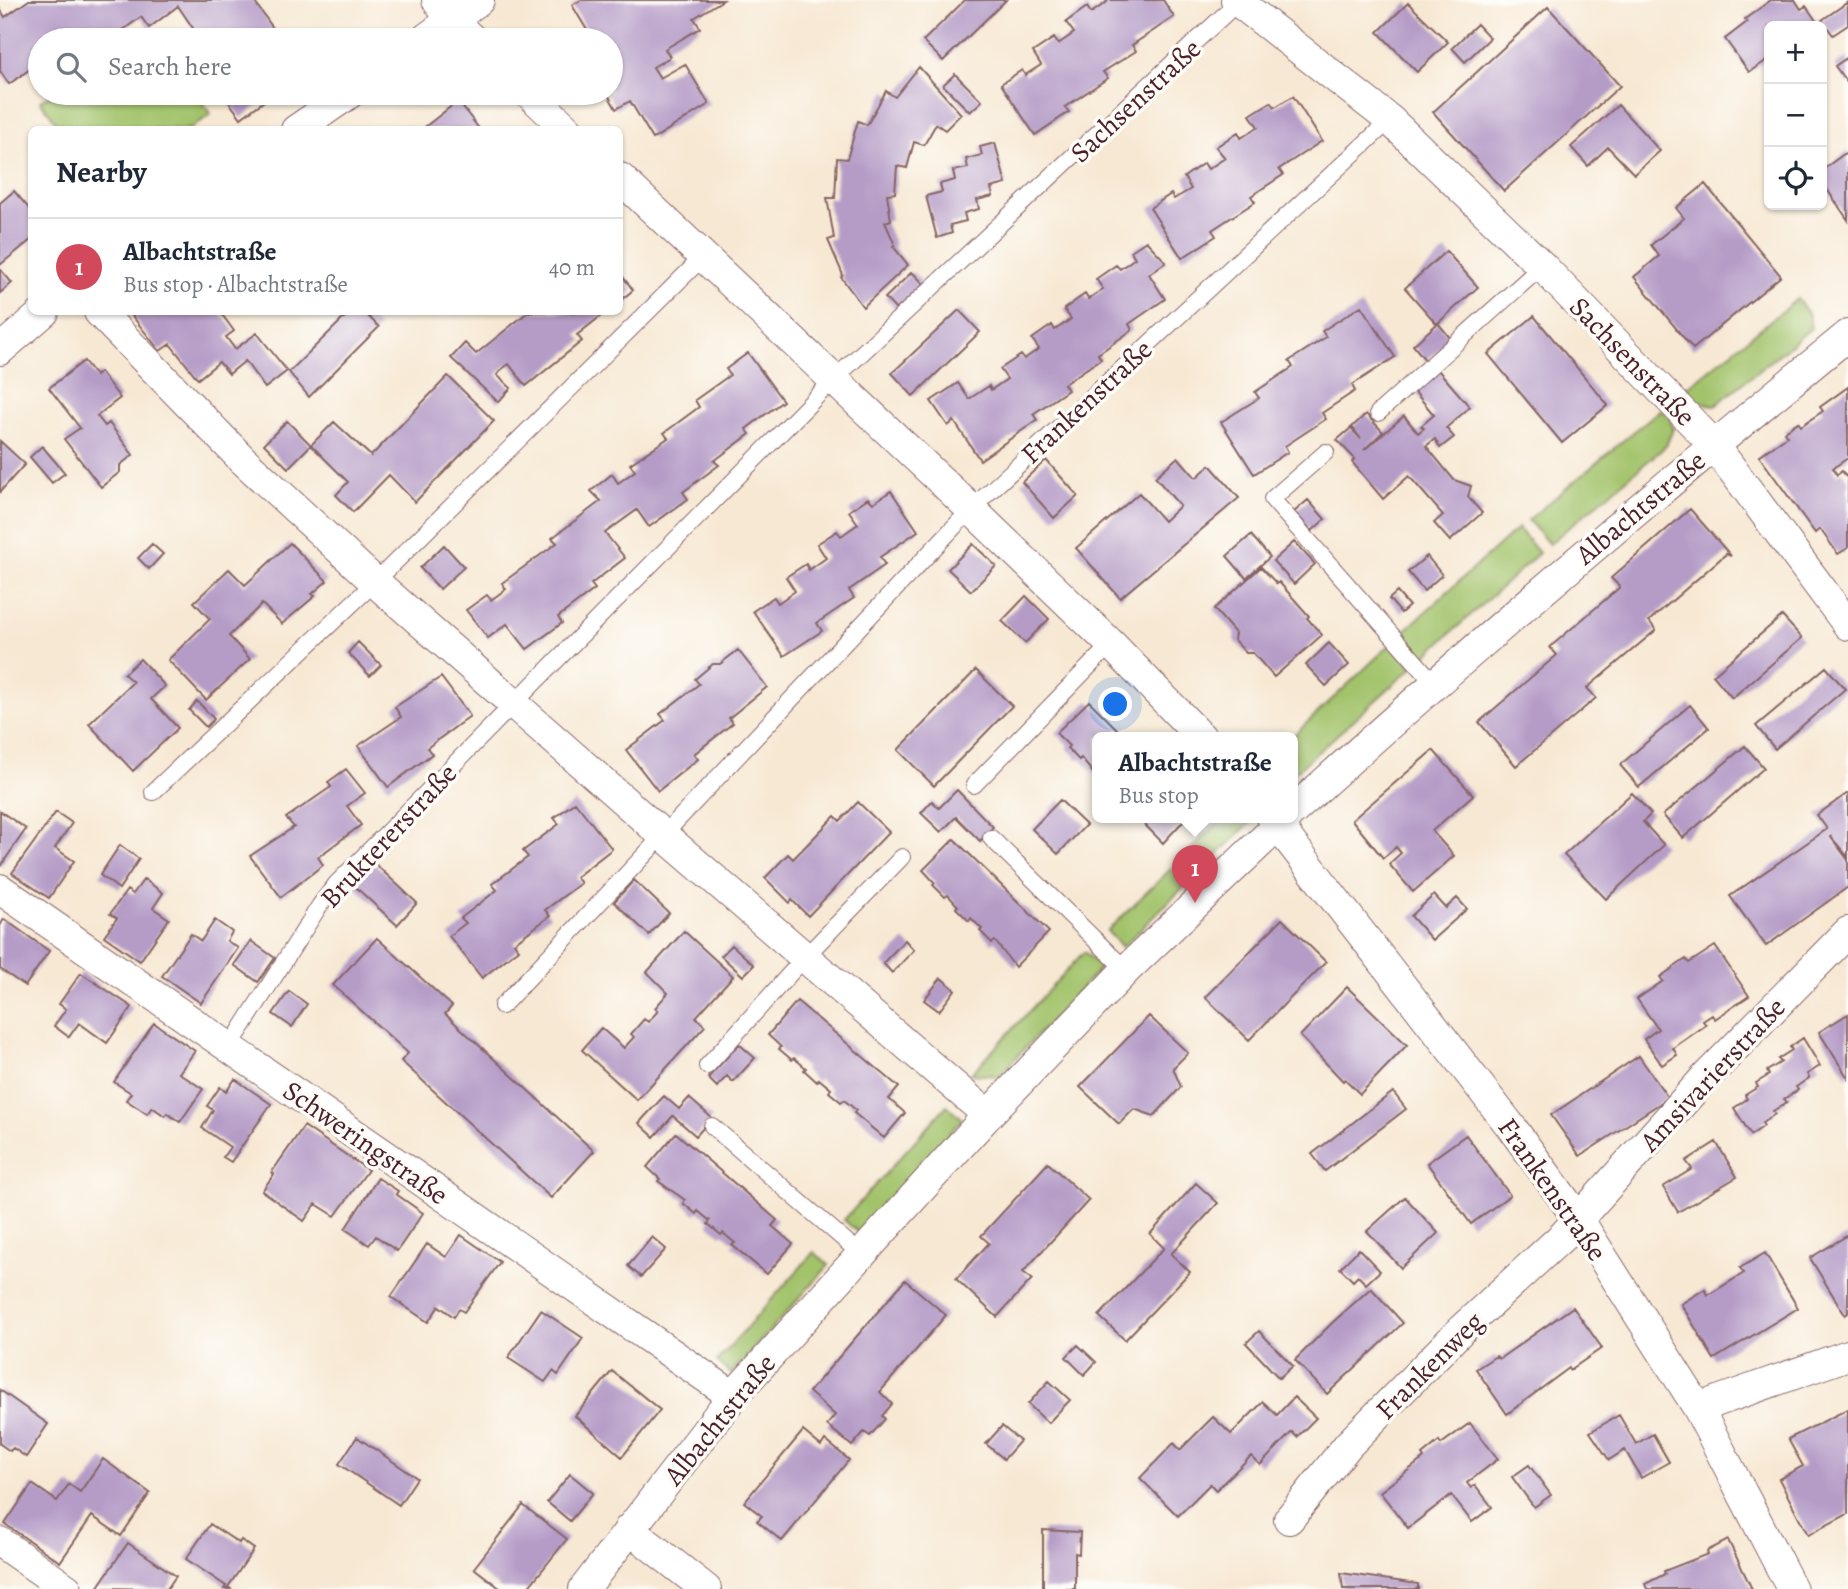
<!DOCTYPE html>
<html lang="en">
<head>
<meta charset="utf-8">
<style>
	:root { --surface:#fff; --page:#f6f6f7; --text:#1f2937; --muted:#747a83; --line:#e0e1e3; --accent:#d1495b }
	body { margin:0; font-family:Alegreya,serif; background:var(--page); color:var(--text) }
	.controls { position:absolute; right:21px; top:21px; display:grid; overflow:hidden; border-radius:10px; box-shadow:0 2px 5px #0004 }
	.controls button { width:63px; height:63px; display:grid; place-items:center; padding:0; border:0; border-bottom:2px solid var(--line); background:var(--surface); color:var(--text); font:35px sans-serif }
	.you { position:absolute; left:1116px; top:705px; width:24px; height:24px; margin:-18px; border:5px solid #fff; border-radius:50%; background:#1a73e8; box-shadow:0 0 0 10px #1a73e833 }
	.badge { display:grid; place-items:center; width:46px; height:46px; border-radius:50%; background:var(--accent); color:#fff; font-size:23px; font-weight:700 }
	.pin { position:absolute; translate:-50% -58px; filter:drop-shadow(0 2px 4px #0008) }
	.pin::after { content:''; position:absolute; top:37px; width:24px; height:21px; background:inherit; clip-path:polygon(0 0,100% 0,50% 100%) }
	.popup { position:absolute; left:1092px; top:732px; width:206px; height:91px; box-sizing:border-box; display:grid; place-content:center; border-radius:10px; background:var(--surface); filter:drop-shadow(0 2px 5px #0005); font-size:23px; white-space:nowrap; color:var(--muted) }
	.popup b { font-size:26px; color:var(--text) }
	.popup::after { content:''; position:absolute; left:50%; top:100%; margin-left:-14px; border:14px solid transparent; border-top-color:var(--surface) }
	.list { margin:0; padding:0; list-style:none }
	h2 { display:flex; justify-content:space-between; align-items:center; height:91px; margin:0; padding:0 28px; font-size:30px }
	h2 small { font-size:23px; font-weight:400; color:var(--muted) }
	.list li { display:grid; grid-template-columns:46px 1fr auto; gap:21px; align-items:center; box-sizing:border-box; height:98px; padding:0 28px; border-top:2px solid var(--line) }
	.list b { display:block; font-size:26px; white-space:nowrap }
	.list p { margin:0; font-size:23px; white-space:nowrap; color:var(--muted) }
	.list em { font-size:23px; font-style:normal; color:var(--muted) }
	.icon { flex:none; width:38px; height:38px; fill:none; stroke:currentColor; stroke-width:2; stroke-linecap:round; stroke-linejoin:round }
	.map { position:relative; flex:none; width:1848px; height:1589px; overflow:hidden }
	.search { position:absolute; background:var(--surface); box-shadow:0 2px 5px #0004; left:28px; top:28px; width:595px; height:77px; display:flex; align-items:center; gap:18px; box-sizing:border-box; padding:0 24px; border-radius:38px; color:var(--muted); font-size:26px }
	.panel { position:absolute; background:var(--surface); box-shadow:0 2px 5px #0004; left:28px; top:126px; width:595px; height:189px; border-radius:10px }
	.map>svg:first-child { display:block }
	.green { fill:#a2c36b; stroke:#76714b; stroke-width:2 }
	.building { fill:#b59cc7 }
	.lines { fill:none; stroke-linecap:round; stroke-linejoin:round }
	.service-casing { stroke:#876566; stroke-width:18 }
	.minor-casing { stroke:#876566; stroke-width:32 }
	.service { stroke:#fff; stroke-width:16 }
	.minor { stroke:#fff; stroke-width:30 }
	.labels { text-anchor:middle; stroke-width:7; stroke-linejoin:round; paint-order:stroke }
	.street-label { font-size:28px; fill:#4a1f2b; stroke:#fdfcf7 }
</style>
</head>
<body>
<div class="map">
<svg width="1848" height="1589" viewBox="0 0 1848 1589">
	<rect width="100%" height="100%" fill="#fdfcf7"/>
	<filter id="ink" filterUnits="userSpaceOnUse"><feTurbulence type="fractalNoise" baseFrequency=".0143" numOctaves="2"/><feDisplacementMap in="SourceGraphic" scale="14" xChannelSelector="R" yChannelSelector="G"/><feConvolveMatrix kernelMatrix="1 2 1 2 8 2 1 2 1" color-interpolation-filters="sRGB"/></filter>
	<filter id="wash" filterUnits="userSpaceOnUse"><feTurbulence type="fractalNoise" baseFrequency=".00686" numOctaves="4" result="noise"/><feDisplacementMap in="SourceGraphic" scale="28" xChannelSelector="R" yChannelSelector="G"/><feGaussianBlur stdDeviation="1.57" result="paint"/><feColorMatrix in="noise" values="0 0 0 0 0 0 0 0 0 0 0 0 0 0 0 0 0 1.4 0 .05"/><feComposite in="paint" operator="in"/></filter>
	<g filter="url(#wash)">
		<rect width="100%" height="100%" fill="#f7e8d3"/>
		<!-- green -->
		<path class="green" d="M53,93h142l16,21 -21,15h-129l-21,-28z
			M1797,299l12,16 2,13 -95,77c-14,-1 -22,-5 -33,-14z
			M1661,409l9,10 3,10 -7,17 -117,98 -21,-24z
			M1518,528l21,25 -116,105 -22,-24z
			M1391,644l22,23 -120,107 -1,-37z
			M1224,817h20l6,6 -128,124 -15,-16z
			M1084,952l17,15 -102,109 -28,-2z
			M947,1105l15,14 -102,115 -16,-14z
			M814,1252l15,13 -98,109 -14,-13z"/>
		<g id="blocks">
			<!-- building -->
			<path class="building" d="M29,0h224l20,28 -8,7 4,5h-68l-23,-34 -29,22 -8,-11 -32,23h-69v22l-31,22 -9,-13v-62l5,8z
				M581,0h142l-29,18 6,10 -35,21 5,8 -17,10 7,11 25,-14 24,40 -56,35 -23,-38 -14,8 -9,-16h4v-53h-18l-21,-35z
				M965,0h41l-63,61 -20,-20z
				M1106,0h57l11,17 -42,28 4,6 -33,21 5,6 -43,29 4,5 -34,23 -34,-51 21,-14 3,5 16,-10 -8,-13 21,-14 4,6 16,-11 -8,-11 21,-15 4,6 16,-11z
				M1771,0h24l6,9 5,-3 13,19 -50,1v33l-20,13 -24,-33 22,-17 -2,-3z
				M1848,2v23l-15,10 -11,-15z
				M1408,3l40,39 -31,30 -39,-40z
				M1548,7l72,79 -116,105 -71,-79z
				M1477,24l13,14 -25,24 -13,-14z
				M1848,57v27l-13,-18z
				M919,67l42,47 -16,16 -9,-6 -12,21 -10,-3 -7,26 -10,-2 -2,27 -8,1 4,26 -6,2 10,23 -2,1 15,19 -45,42 -22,-30 2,-2 -15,-35 6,-2 -7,-40h8l2,-40 10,1 11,-38 9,4 19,-34 9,6z
				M955,74l27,27 -12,11 -27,-27z
				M225,93h50l-34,25 -18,-24z
				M1293,96l29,45 -43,28 4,6 -32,21 4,6 -43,28 4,6 -34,22 -32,-50 21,-14 3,5 17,-10 -7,-12 20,-14 4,6 17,-11 -9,-11 22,-15 3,6 17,-11 -8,-12 21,-13 4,5z
				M458,101l22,29h-59z
				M1618,105l42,46 -26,23 -26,-27 -20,19 -17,-19z
				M995,143l11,41 -15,4 2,8 -16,4 2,9 -15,4 2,8 -16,4 2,8 -15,5 -11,-42 16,-4 -2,-8 15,-4 -2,-9 15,-3 -2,-9 16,-4 -2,-8z
				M1848,151v69l-26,-38v-12z
				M1705,184l76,92 -88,73 -59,-72 25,-21 -8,-11 33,-27 -8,-10z
				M14,191l18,21v27l-32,26v-62z
				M1146,241l20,21 -17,12 16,25 -36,25 3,6 -34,24 3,5 -37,25 4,6 -35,24 4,6 -57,40 -26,-39 -6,5 -17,-25 27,-18 11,16 20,-13 2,4 16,-11 -7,-10 21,-14 3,4 15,-10 -7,-10 20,-14 3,5 16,-11 -7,-10 21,-15 3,5 15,-10 -7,-10 20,-14 4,4 15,-11 -4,-7z
				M1446,251l32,36 -41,37 -32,-36z
				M0,269l12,14 -12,10z
				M912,272l12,12 -28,26 -11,-12z
				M620,273l13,17 -13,11z
				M1361,306l34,51 -43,28 3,6 -33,22 4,6 -41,27 3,6 -34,22 -33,-52 38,-24 -4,-6 38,-25 -4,-6 37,-24 -4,-6z
				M959,310l21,22 -67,64 -21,-23z
				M129,312h91l14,19 -8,6 9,12 22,-16 30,38 -22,17 -20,-27 -16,13 -10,-12 -21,17 -28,-35 -10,7z
				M350,312h14l15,15 -70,70 -20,-25z
				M528,312h78l-29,23 5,6 -56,45 -17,-22 -7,5 -5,6 14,13 -13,14 -47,-44 14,-15 11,11z
				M1534,316l74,89 -46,38 -74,-89z
				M1438,323l13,16 -25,22 -13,-16z
				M748,353l35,48 -37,28 4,5 -36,27 5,4 -36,27 5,7 -39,28 -12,-17 -32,23 20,25 -34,26 4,5 -37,28 4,6 -35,26 -20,-25 -19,14 -22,-28 21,-15 4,5 15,-11 -4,-6 55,-40 -5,-5 49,-37 -10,-10 21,-17 6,9 17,-12 -5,-7 38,-26 -4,-5 35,-26 -4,-7 35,-25 -4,-6z
				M84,361l12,15 4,-4 20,26 -23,18 8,10 4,-3 24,32 -13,10v7l-19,15 -37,-48 16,-11 -31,-40z
				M1438,370l32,37 -24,21 8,9 -14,11 -5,-9 -9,7 28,34 17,6 -3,11 14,16 -32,28 -16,-18 9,-8 -34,-39 -26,23 -31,-37 3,-3 -18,-19 14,-12 10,11 -9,-12 14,-13 17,18 -19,18 40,-34 14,17 6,-5 -3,-2 13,-11 -20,-24z
				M448,376l46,45 -79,81 -26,-27 -36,37 -17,-17 12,-13 -37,-37 23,-23 37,34z
				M1848,387v71l-15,10 4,7 5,-4 6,8v69l-10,6 -18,-25 -5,4 -56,-77 28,-20 -3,-4 14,-10 3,4 22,-15 -3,-4z
				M287,421l24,24 -23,23 -24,-24z
				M0,441l25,23 -25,28z
				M42,446l23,27 -13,10 -22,-26z
				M1178,457l18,21 14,-13 29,33 -119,100 -44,-50 63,-55 25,28 16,-15 -25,-29z
				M1046,460l32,36 -24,22 -32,-36z
				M891,491l27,40 -38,26 5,8 -36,25 5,8 -37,25 5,8 -38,25 -31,-45 21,-14 4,6 17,-12 -9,-14 20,-13 3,6 17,-12 -9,-14 20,-13 4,5 17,-12 -9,-13 19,-13 5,5z
				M1308,500l17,19 -13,12 -18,-19z
				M1690,509l41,47 -5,-2 -77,67 7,9 -69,58 9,10 -80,68 -37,-44 78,-67 -7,-8 70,-60 -9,-9z
				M1251,535l19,22 -24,21 -19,-22z
				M1294,542l21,22 -21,20 -21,-23z
				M290,543l37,38 -15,13 3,2 -33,28 -20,-20 -33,32 21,23 -44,41 -38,-40 42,-41 -16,-17 35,-33 16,16z
				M152,544l11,10 -14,15 -11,-11z
				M973,544l23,22 -25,25 -23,-22z
				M444,545l20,22 -24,22 -20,-21z
				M1427,556l15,19 -18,16 -16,-19z
				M1261,567l16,17 2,-2 30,34 -2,2 15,17 -48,42 -21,-24h-7l-12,-13 1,-7 -21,-24z
				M1397,592l12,14 -8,7 -12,-14z
				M1026,596l23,23 -24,24 -23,-22z
				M1782,616l20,22 -70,60 -19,-23z
				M358,642l23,23 -11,11 -22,-23z
				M1329,643l20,22 -23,21 -20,-21z
				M738,650l29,37 -38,31 4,5 -39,31 4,5 -40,32 -32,-41 39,-30 -5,-6 39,-30 -4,-5 18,-15h7z
				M140,659l25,27 -14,13 27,29 -45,43 -44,-47 44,-42 -9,-8z
				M1826,667l19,22 -70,60 -19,-23z
				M976,670l36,36 -78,80 -36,-36z
				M441,677l29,39 -43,32 5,6 -44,33 -30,-41 43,-29 -6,-10z
				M197,701l17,18 -8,8 -17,-17z
				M1089,701l36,36h-28v41l-16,-20 -2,2 -12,-12 2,-2 -13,-13z
				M1690,705l19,23 -70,59 -19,-22z
				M1745,746l19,22 -81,70 -20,-23z
				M1433,750l40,45 -41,36 22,25 -41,36 -24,-28 12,-11 -5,-6 -13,11 -31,-38z
				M346,769l19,24 -18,13 14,19 -43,32 5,8 -42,32 -31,-41 44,-29 -8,-9 45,-31 -3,-5z
				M957,790l36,37 -13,14 -24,-24 -15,15 -20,-19 11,-12 7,7z
				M1632,793l19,21 -8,8 21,23 -58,54 -42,-44z
				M1848,793v64l-18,-21 18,24v27l-82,59 -36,-50 97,-67 -10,-14z
				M1060,800l26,25 -28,29 -26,-25z
				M575,802l37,47 -36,28 5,6 -36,27 5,6 -36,27 5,6 -37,29 -33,-42 17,-13 -5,-5 36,-28 -5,-6 36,-27 -5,-6 36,-27 -5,-6z
				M858,802l31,30 -81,84 -16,-16 -2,3 -25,-25 23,-24 5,5 42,-43 5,5z
				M0,811l26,18 -26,38z
				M56,812l16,11 -17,25 19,13 -25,37 -37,-25z
				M1137,817h50l-24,26z
				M954,839l95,93 -34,35 -20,-26 -3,2 -12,-12 2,-2 -11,-11 -2,3 -13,-13 2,-2 -10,-11 -3,2 -12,-12 2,-2 -12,-13z
				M120,845l19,14 -20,30 -19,-14z
				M372,861l45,42 -20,22 -46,-42z
				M144,879l19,14 -10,15 16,11 -29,42 -36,-25 13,-18 -7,-4 17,-24 6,4z
				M634,880l35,33 -20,22 -35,-33z
				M1434,895l12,13 11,-10 10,11 -35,31 -21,-24z
				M4,919l45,32 -24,35 -25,-17v-43z
				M1282,919l44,43 -77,78 -44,-43z
				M215,920l17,12 -5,9 11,7 -37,55 -39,-27 29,-42 10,7z
				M684,931l49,45 -37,41 9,9 -68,74 -55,-50 19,-22 23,20 10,-11 -3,-3 13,-15 4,3 10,-11 -3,-3 13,-15 -21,-21z
				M377,938l75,68 -7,8 149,137 -43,47 -150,-137 7,-8 -75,-68z
				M905,940l9,10 -22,23 -9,-10z
				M251,941l24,17 -17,24 -24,-17z
				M732,945l22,20 -11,11 -22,-20z
				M1715,946l34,50 -34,23 -3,-4 -9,6 3,4 -33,23 4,7 -15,10 -18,-26 14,-10 -21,-30 26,-18 -3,-4 26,-18 3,4z
				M81,973l51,34 -25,36 -28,-20 -10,14 -15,-11 12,-17 -7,-5z
				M941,978l14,12 -16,21 -15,-11z
				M1347,987l60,58 -47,49 -15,-15 -2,2 -43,-45z
				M289,991l18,13 -15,23 -19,-13z
				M797,1001l102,86 -10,12 16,14 -21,25 -30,-25 2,-3 -12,-10 -3,2 -12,-10 2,-3 -12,-10 -2,3 -13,-12 2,-2 -12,-10 -2,2 -13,-11 2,-2 -13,-12z
				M1848,1014v64l-29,-46z
				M1149,1016l39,37 -15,15 8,19 -27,29 -20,-7 -15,15 -39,-37z
				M154,1023l41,28 -16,22 24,16 -23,33 -13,-9 -2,3 -13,-9 -5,7 -21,-14 5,-7 -17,-11z
				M1803,1038l17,28 -13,8 2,4 -13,9 2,3 -14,9 3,3 -14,9 2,3 -13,9 2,3 -13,9 -17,-27 13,-9 -2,-4 13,-8 -2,-4 13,-8 -2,-4 14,-9 -3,-3 14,-9 -2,-3z
				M739,1044l16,14 -22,24 -6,-6 -10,11 -9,-9z
				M1639,1056l29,42 -88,58 -29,-41z
				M235,1079l36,25 -40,58 -8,-5 7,-10 -28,-19 11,-18 -6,-4 13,-19 6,5z
				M1393,1092l13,17 -81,62 -13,-17z
				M664,1096l15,13 10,-11 23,20 -16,18 -23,-20 -19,21 -15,-14z
				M304,1126l64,44 -33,46 -19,-12 -12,17 -42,-30 12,-17 -2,-2z
				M676,1133l101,87 -5,6 21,18 -26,30 -35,-29 3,-2 -12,-10 -2,2 -13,-11 2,-3 -12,-10 -2,3 -13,-11 2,-3 -27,-19 2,-2 -13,-12z
				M1466,1135l44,60 -39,29 -44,-61z
				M1716,1142l21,35 -59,35 -15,-25 29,-18 -6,-8z
				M1048,1163l41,37 -66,72 9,7 -35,38 -41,-38 33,-36 -8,-7z
				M378,1178l20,13 -2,3 27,19 -26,38 -21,-15 -7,9 -24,-16z
				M1196,1183l22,20 -47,51 19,18 -65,68 -26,-24 65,-68 -14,-14z
				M1405,1197l33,36 -37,35 -34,-37z
				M461,1235l39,27 -36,50 -5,-3 -5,8 -15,-11 -11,16 -37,-25 36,-53 19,13z
				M1848,1235v78l-3,2 -35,-57z
				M652,1237l14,12 -25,28 -13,-11z
				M1359,1249l21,22 -14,13 -8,-8 -5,5 -13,-13z
				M1765,1253l33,55 -84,51 -33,-55 24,-15 3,6 36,-22 -4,-5z
				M905,1280l41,35 -66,77 12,12 -10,12 3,3 -15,17 -6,-4 -12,14 -25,-21 8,-10 -26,-23z
				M1371,1288l32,35 -76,71 -32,-34 37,-37z
				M1573,1307l29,41 -32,22 -1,-2 -62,46 -31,-45 20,-13 3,3z
				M541,1310l42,28 -25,37 -5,-4 -8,11 -37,-24z
				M1259,1331l34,35 -14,12 -33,-35z
				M1078,1345l18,17 -12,13 -18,-18z
				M612,1371l48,39 -38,47 -47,-41z
				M1049,1381l21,19 -22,23 -20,-19z
				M0,1390l48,34 -22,33 -13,-9 -3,3 -10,-7z
				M1294,1397l22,21 -19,19 -5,-5 -32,33 -9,-9 -35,34 -6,-6 -32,32 -38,-38 34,-35 6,7 33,-33 18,17 32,-32 14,13z
				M1848,1409v105l-40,21 -29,-56 24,-13 -15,-27z
				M1619,1415l17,29 17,-10 16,28 -28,16 -16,-28 -16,10 -19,-28z
				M1470,1423l28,36 -31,24 4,5 4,-3 17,22 -20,15 -21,-27 -43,33 -28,-36 44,-34 -2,-3 17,-14 2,3z
				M1002,1426l18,15 -16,18 -18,-15z
				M803,1431l18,15 4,-6 24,20 -67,81 -25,-20 5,-5 -18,-14z
				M357,1437l60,41 -18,27 -60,-41z
				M103,1459l47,34 -29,43 -29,-20 -32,46 -55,-38 27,-40 25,17 12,-17 11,8z
				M1529,1465l22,30 -17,12 -22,-30z
				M570,1474l23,19 -23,28 -23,-19z
				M523,1505l44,34 -40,50h-26l-27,-21z
				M210,1524l29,19 2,-3 13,9 -26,38 3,2h-7l2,-3 -40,-27z
				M1043,1530l37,2 -1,22 -4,-1v36h-32z
				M1728,1540l24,49h-105l-2,-5 20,-10 -1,-3 44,-17 -1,-3z
				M128,1543l48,33 -9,13 -70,-1z
				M1341,1573l77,11v5h-75z"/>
		</g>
	</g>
	<g filter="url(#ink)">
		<use href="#blocks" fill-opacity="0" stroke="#876566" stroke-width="2"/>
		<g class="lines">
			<defs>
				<path id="service" d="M1378,413l164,-147
					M1326,452l-54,47 162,184
					M974,785l137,-141
					M153,792l222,-210 328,-325
					M991,838l135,132
					M502,1006l469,-497 419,-389
					M229,1048l91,-143 16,-21 497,-504 405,-378
					M707,1066l98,-109 97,-100
					M712,1126l150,129"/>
				<path id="minor" d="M437,0l15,21 21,19
					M1236,0l154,120 152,146 172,179 134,180
					M424,40l55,-40
					M529,93l39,37
					M296,130l54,-37
					M620,178l351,331 140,135 90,93
					M99,312l143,147 133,123 288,253 325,280
					M0,350l44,-38
					M1293,811c180,-164 366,-321 555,-476
					M1271,817l241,311 67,92 119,188 94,181
					M0,889l733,507
					M1698,1408l150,-53
					M1289,1519l59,-74 114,-116 101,-93 140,-156 145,-148
					M629,1529l77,60
					M0,1542l67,47
					M584,1589l149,-193 255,-281 138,-145 161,-153"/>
			</defs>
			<!-- service casing -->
			<use href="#service" class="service-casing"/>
			<!-- minor casing -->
			<use href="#minor" class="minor-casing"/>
			<!-- service -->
			<use href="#service" class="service"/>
			<!-- minor -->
			<use href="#minor" class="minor"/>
		</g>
	</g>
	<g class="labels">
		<!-- street labels -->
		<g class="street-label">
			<text transform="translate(1135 100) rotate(-43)" y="10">Sachsenstraße</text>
			<text transform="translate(1633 361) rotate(46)" y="10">Sachsenstraße</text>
			<text transform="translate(1086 401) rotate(-43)" y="10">Frankenstraße</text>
			<text transform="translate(1640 507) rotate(-40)" y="10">Albachtstraße</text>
			<text transform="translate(388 835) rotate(-47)" y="10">Bruktererstraße</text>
			<text transform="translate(1712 1074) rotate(-47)" y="10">Amsivarierstraße</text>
			<text transform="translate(366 1142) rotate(35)" y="10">Schweringstraße</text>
			<text transform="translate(1553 1189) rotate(55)" y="10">Frankenstraße</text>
			<text transform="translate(1429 1365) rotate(-45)" y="10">Frankenweg</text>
			<text transform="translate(719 1419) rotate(-51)" y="10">Albachtstraße</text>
		</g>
	</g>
</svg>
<div class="controls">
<button>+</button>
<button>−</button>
<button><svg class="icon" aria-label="locate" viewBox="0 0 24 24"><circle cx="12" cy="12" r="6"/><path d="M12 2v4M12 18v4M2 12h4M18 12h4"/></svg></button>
</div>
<div class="you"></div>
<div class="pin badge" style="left:1195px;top:903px">1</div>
<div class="popup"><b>Albachtstraße</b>Bus stop</div>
<div class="search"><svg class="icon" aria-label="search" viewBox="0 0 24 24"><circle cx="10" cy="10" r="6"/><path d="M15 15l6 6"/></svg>Search here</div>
<section class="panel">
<h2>Nearby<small></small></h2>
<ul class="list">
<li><span class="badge">1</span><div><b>Albachtstraße</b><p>Bus stop · Albachtstraße</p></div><em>40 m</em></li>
</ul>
</section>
</div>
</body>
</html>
